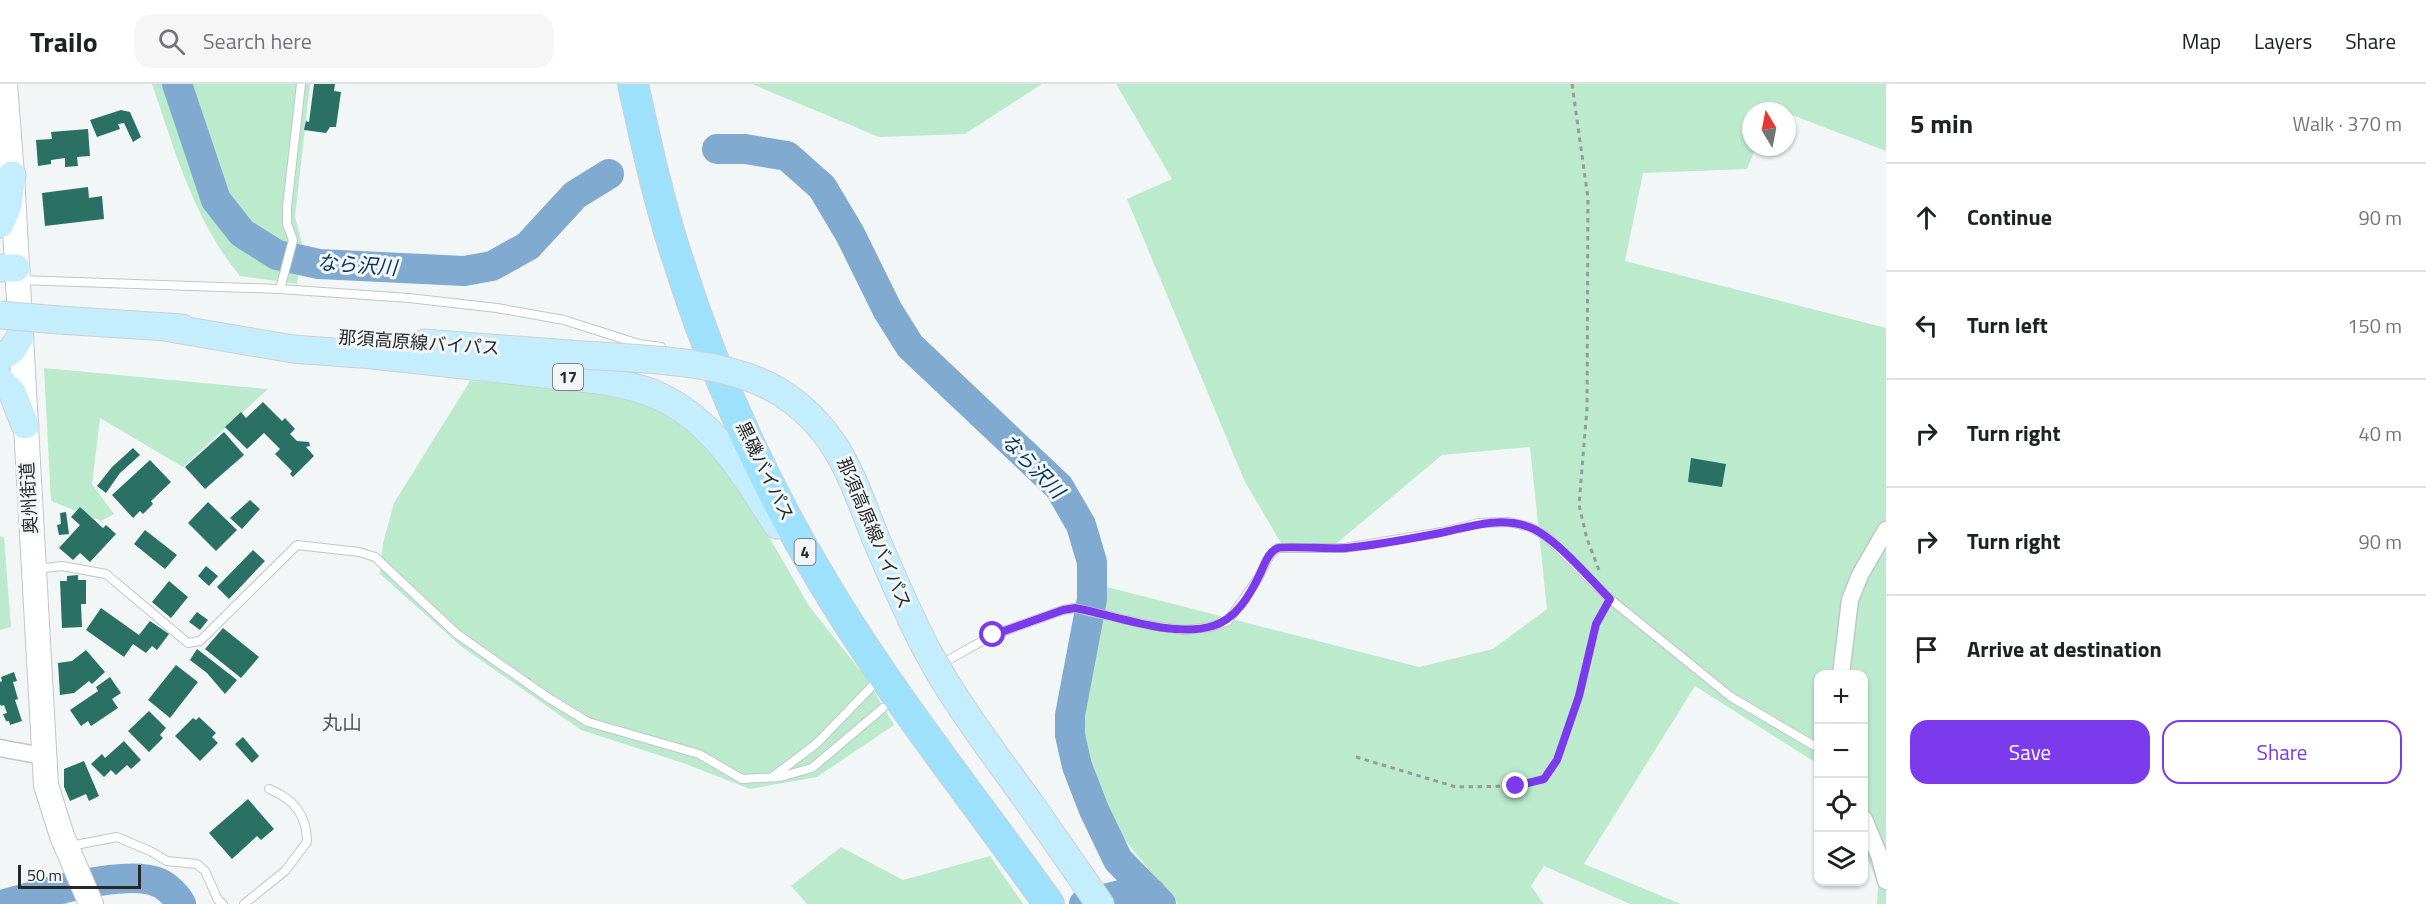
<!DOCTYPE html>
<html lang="en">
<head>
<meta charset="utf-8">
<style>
	:root { --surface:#fff; --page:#f6f6f6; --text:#202124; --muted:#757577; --line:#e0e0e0; --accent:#7c3aed }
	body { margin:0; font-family:"Titillium Web","Noto Sans JP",sans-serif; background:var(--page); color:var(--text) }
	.controls { position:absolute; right:18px; bottom:18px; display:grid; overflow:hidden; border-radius:12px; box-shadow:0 2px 4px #0004 }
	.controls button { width:54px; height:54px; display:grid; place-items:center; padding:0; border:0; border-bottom:2px solid var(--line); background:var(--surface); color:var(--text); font:30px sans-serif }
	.compass { position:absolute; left:1742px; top:18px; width:54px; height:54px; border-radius:50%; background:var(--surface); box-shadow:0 2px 4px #0004; rotate:350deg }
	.scale { position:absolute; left:18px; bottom:15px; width:123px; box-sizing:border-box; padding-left:6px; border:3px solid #272929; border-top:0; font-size:16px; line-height:21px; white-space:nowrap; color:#272929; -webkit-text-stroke:4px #f2f6f6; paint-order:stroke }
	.stop { position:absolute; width:18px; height:18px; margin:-14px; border:4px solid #7c3aed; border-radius:50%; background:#fff }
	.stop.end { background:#7c3aed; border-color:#fff; box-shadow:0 2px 6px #0008 }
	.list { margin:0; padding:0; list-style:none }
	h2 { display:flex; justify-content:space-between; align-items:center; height:78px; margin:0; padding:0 24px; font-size:26px }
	h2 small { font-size:20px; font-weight:400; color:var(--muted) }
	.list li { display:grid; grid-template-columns:39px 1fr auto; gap:18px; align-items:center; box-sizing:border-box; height:108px; padding:0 24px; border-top:2px solid var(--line) }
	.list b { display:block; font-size:22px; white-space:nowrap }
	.list em { font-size:20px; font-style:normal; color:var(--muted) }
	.actions { display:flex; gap:12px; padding:18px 24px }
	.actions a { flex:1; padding:14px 0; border:2px solid var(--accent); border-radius:18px; text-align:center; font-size:21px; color:var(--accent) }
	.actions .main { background:var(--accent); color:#fff }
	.icon { flex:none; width:33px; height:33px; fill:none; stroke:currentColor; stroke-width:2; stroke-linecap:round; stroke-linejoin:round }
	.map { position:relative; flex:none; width:1886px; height:820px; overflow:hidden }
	header { display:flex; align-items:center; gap:36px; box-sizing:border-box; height:84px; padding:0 30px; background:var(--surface); border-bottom:2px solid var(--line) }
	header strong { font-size:28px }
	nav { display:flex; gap:33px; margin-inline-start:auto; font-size:21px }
	.search { width:420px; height:54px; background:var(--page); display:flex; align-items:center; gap:15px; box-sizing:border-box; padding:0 21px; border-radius:18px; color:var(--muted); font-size:22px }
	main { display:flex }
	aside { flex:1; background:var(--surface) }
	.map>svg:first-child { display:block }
	.green { fill:#bbebcc }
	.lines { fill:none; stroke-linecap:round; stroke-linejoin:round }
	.river { stroke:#81aad1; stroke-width:30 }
	.building { fill:#2a7164 }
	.lane-casing { stroke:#c2c6c6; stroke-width:10 }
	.street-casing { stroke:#c2c6c6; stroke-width:19 }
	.secondary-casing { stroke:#c2c6c6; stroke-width:26 }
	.primary-casing { stroke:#cfd0d0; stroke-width:29 }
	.highway-casing { stroke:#cfd0d0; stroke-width:32 }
	.path { stroke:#989b9b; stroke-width:3; stroke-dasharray:4.5 4.5; stroke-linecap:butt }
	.lane { stroke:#fff; stroke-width:8 }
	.street { stroke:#fff; stroke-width:16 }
	.secondary { stroke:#fff; stroke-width:24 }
	.primary { stroke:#c4edfd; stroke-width:27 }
	.highway { stroke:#9de1fc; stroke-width:30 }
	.primary-bridge-casing { stroke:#cfd0d0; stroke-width:29; stroke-linecap:butt }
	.primary-bridge { stroke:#c4edfd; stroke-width:27 }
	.route { stroke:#7c3aed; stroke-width:8 }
	.labels { text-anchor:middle; stroke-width:6; stroke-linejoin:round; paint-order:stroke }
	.shield { fill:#f2f6f6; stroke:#646666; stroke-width:1.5 }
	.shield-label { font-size:16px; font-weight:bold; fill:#272929 }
	.street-label { font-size:18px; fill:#272929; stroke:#f2f6f6 }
	.water-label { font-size:20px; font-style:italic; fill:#05355b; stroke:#f2f6f6 }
	.neighbourhood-label { font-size:20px; fill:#545758; stroke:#f2f6f6 }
</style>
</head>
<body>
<header>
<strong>Trailo</strong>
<div class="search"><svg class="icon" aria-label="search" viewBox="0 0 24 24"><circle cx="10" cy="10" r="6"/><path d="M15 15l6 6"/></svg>Search here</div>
<nav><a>Map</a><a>Layers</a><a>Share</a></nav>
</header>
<main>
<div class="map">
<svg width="1886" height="820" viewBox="0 0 1886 820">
	<rect width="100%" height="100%" fill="#f2f6f6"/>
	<!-- green -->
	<path class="green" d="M152,0h158l-15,133 8,30 -6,37 -57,-8c-46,-56 -65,-125 -88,-192z
		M752,0h290l-77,50 -86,3z
		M1116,0h770v67l-99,-38v-2l-15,-4 -1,4h-20v36h5l-9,22 -104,4 -18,88 261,67v576h-9l1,-19 -14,-36v-175h-46v90l-123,-78 -111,178 97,40h-51l-86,-38 -13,20 13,18h-367l-70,-86 -25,-82 4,-57 21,-92 312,80 74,-18 54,-40 -17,-162 -88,8 -105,88h-56l-36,-61 -118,-283 45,-20z
		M44,284l224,21 -85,78 -83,-49 -8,66 22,30 -13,7 -50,-20z
		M470,297l104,6 53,10 57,25 53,59 72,125 58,73 27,46 -77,52 -67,12 -67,-26 -102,-33 -119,-83 -82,-73 3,-31 11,-40z
		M0,452l4,1 7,90 -11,3z
		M841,763l62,33 87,-24 33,48h-216l-16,-18z
		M61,795l6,25h-67v-12z"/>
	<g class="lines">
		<!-- river -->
		<path class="river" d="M177,0l39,116 26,33 35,22 42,9 145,7 28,-5 36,-20 47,-51 34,-21
			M717,65h28l42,7 35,31 28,47 38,77 22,35 149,141 22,38 11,37v37l-22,116v20l7,31 17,44 24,50 43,44
			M5,820c34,-10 120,-35 152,-22 9,3 20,14 24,22
			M1084,820l40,-10 27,-1"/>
	</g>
	<!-- building -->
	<path class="building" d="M314,0h21l-1,7 7,1 -5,35h-6l-4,6 -22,-3 2,-9 3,1z
		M121,26l9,2 11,25 -8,5 -9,-19 -6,1 2,5 -23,8 -7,-17z
		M88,45l2,27 -13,1 1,9 -13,1v-9l-14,2v4l-13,2 -2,-26 16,-1 -1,-7z
		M88,103l1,11 13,-2 2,23 -59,7 -3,-33z
		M263,318l19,19 3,-3 10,11 -5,5 7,7 12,1 1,4 -4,1 8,9 -21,21 -3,-3 2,-3 -17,-17 5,-5 -16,-16 -17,16 -22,-22 16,-15 5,6z
		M224,348l20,23 -39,34 -20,-22z
		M133,364l7,7 -20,18 -14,20 -9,-7 15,-19z
		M1691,374l35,6 -4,23 -34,-5z
		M150,376l21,22 -20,19 2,3 -10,10 -3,-3 -7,7 -21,-23z
		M250,416l10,9 -18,20 -12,-11z
		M208,418l29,28 -21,21 -28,-28z
		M80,423l23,21 3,-3 10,9 -26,28 -10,-9 -7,7 -14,-12 21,-23 -9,-8z
		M66,428l3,22 -10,1 -2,-10 4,-1 -1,-11z
		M145,446l32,25 -12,14 -31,-25z
		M253,466l12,11 -36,38 -12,-12z
		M206,482l12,10 -9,10 -11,-10z
		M78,491v5h8v24h-5l1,23 -20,1 -2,-47h7v-5z
		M169,497l19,16 -17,21 -19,-16z
		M101,524l38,27 11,-14 19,13 -12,16 -5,-4 -6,7 -13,-9 -9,13 -38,-27z
		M197,528l11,8 -8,10 -11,-8z
		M223,544l36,29 -18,21 -36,-29z
		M197,565l40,31 -12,14 -18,-21 -17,-13z
		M86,566l19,22 -13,12 -3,-3 -15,12 -14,2 -2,-32 14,-2z
		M176,581l22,17 -28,36 -22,-18z
		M14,588l3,9 -4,1 5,17 -3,1 7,21 -12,4 -1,-4h-3l-3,-7 4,-1 -3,-8 -3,1 -1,-2v-22l2,-1 -1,-4z
		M110,593l11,16 -9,6 6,9 -27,18 -3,-5 -7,5 -11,-16 28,-19 -2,-4z
		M149,627l17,17 -6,7 3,3 -14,14 -21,-21z
		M199,633l17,16 -4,4 6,6 -18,18 -25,-25 18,-18 3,2z
		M243,653l16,19 -7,7 -17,-19z
		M124,657l17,19 -10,9 -4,-4 -11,10 -5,-5 -7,7 -13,-13 11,-10 3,4z
		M84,677l15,35 -10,5 -3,-7 -16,7 -6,-14v-18z
		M248,715l26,30 -13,11 -4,-4 -25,23 -23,-26z"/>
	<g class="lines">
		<defs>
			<path id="lane" d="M20,196l260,9 129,9 88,10 67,12 75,24 22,3
				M280,205l13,-49 -6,-16v-17l14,-123
				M36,485l26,-3 44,8 82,69 12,-2 97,-96 62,7 16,5 82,77 90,63 41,25 111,32 43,25 38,-2 32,-9 71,-60
				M950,575l43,-24 70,-25 12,-2 73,17 35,5 28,-3 17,-6 29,-41 13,-25 8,-7h67l97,-16 37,-9 30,-1 21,5 17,10 63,62 121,98 87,51
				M775,691l41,-31 64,-66
				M70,762l47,-9 33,14 17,10 30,3 8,7 13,29 5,4
				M244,820l41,-33 22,-29c0,-27 -13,-43 -38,-53"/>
			<path id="street" d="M1841,590l9,-74 10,-25 26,-45
				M0,664l43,8
				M1864,735l15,36 7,26"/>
			<path id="secondary" d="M5,0l7,91 34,610 16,51 29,68"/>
			<path id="primary" d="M0,140l8,-19 4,-30
				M0,184h16
				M59,236l123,8
				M164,243l129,22 80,6 225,25c23,4 46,8 67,19 51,26 82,79 112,126
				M424,259l145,11
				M0,274l12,-8 8,-13
				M0,296l12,12 13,33
				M1031,721l69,99"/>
			<path id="highway" d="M633,0c13,59 26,119 45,176 36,114 86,225 148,327 66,110 148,212 223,317"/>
		</defs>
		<!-- lane casing -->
		<use href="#lane" class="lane-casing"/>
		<!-- street casing -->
		<use href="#street" class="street-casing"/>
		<!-- secondary casing -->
		<use href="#secondary" class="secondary-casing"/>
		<!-- primary casing -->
		<use href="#primary" class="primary-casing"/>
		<!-- highway casing -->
		<use href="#highway" class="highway-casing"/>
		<!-- path -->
		<path class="path" d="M1572,0l16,114 -1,210 -8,97 8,34 12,31
			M1356,673l100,30 60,-1 28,-7 14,-19 21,-64 17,-72 9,-15"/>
		<!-- lane -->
		<use href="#lane" class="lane"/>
		<!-- street -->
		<use href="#street" class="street"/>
		<!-- secondary -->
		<use href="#secondary" class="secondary"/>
		<!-- primary -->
		<use href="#primary" class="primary"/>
		<!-- highway -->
		<use href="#highway" class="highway"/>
		<defs>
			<path id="primary-bridge" d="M0,231l59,5
				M569,270c63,5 155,4 209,37 59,36 74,87 98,148 17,39 33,78 53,115 29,53 67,102 102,151"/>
		</defs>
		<!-- primary-bridge casing -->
		<use href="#primary-bridge" class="primary-bridge-casing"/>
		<!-- primary-bridge -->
		<use href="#primary-bridge" class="primary-bridge"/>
	</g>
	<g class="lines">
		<!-- route -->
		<path class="route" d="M993,551l70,-25 12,-2c42,8 97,30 138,18 23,-7 37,-31 47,-52 4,-8 8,-22 18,-26 6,-2 55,1 68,0 31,-3 63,-9 94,-15 29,-6 59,-17 89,-6 25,9 61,52 81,72l-14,25 -17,72 -22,64 -13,19 -28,7"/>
	</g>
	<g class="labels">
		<!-- shield labels -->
		<g class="shield">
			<rect x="553" y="280" width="30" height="26" rx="4.5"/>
			<rect x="794.5" y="455" width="21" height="26" rx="4.5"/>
		</g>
		<g class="shield-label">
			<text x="568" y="299">17</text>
			<text x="805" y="474">4</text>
		</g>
		<!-- street labels -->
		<g class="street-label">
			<text transform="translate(419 259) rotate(4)" y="6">那須高原線バイパス</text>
			<text transform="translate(765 387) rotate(64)" y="6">黒磯バイパス</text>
			<text transform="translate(29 414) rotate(-93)" y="6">奥州街道</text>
			<text transform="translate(874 449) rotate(67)" y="6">那須高原線バイパス</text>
		</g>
		<!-- water labels -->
		<g class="water-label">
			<text transform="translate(357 181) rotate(4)" y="7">なら沢川</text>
			<text transform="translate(1033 382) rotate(46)" y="7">なら沢川</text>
		</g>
		<!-- neighbourhood labels -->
		<g class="neighbourhood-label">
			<text x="342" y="646">丸山</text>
		</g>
	</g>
</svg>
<div class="controls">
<button>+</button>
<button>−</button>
<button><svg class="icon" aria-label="locate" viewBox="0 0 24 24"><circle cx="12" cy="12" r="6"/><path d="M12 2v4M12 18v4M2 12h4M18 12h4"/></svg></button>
<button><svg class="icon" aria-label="layers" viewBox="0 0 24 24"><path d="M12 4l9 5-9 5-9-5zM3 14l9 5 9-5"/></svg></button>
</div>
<svg class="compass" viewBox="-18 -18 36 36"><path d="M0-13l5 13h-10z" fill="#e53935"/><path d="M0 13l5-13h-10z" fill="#757577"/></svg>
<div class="scale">50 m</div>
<div class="stop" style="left:993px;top:551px"></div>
<div class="stop end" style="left:1516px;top:702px"></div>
</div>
<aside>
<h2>5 min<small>Walk · 370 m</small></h2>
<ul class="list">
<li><svg class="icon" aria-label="ahead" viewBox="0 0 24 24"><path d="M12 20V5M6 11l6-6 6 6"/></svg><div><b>Continue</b></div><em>90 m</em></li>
<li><svg class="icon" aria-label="left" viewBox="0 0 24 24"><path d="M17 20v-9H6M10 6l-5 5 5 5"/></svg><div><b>Turn left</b></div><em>150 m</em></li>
<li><svg class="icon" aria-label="right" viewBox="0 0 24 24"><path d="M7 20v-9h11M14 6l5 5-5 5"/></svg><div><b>Turn right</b></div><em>40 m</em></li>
<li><svg class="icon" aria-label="right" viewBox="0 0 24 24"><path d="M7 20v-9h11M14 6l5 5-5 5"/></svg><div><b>Turn right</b></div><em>90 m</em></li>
<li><svg class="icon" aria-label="arrive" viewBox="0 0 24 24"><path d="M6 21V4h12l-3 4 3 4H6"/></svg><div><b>Arrive at destination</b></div></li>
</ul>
<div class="actions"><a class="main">Save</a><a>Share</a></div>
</aside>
</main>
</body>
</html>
